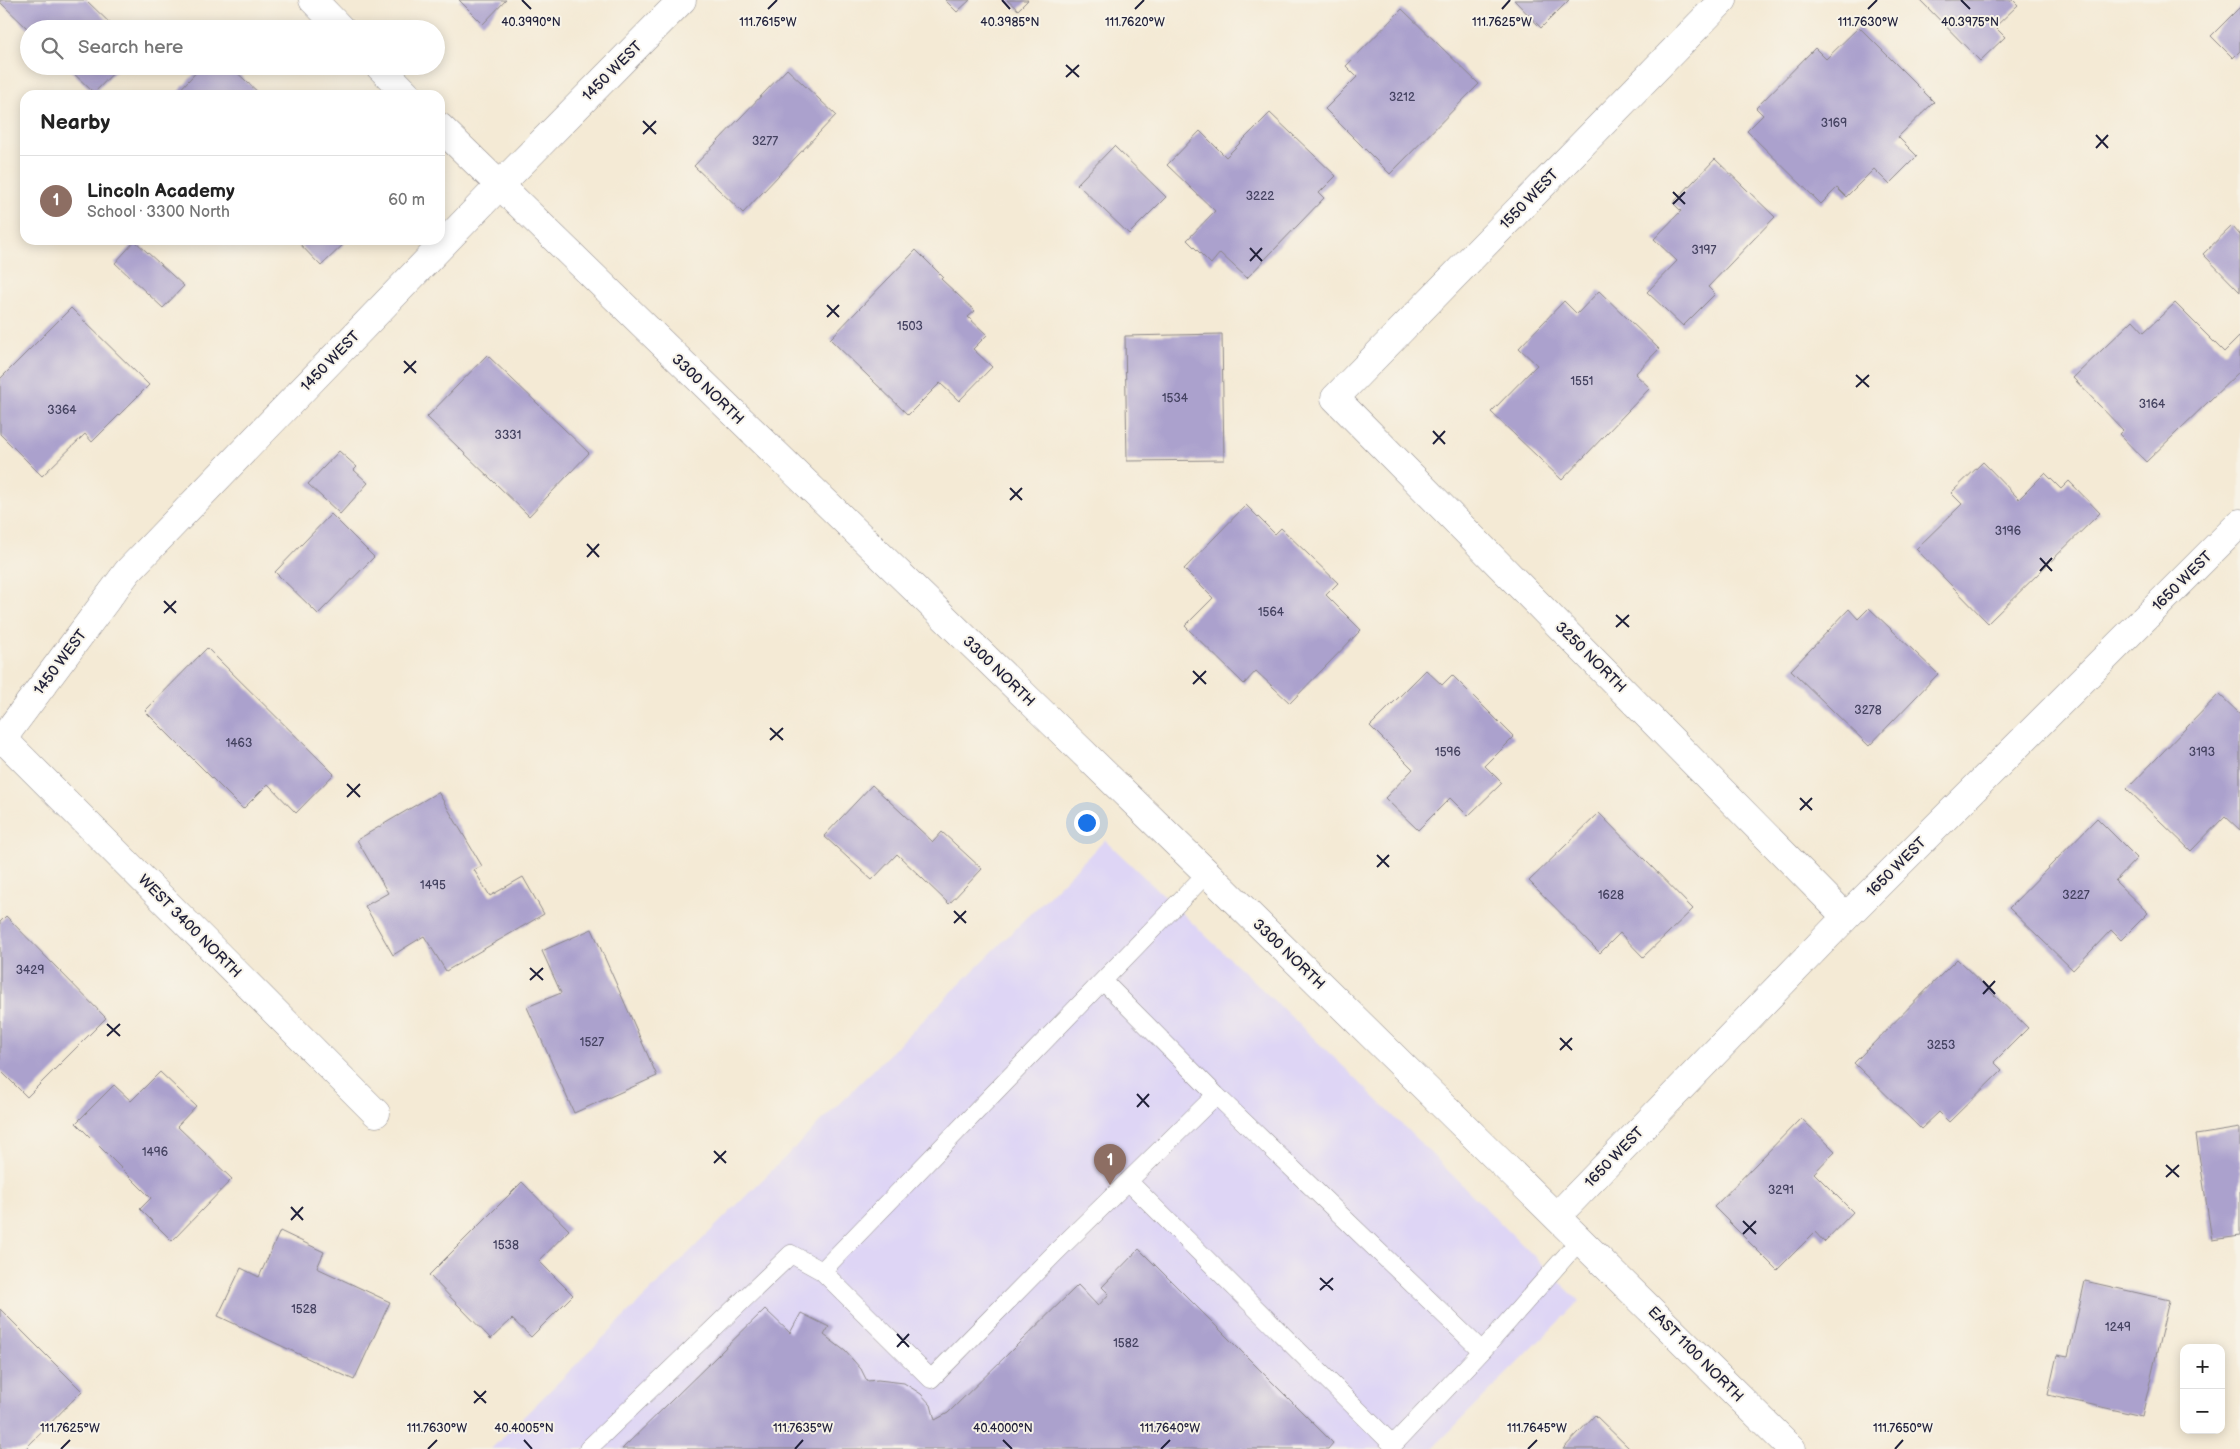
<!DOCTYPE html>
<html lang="en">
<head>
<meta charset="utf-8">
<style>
	:root { --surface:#fff; --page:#f2f2f2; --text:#222; --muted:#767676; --line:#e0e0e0; --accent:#1a73e8 }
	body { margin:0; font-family:"Balsamiq Sans",sans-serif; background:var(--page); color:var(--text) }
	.controls { position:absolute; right:15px; bottom:15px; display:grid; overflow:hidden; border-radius:10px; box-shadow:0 2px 12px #0003 }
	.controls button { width:45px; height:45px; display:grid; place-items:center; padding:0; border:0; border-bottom:1px solid var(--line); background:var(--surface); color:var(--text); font:25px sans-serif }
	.you { position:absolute; left:1086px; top:822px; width:18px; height:18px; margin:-12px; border:4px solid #fff; border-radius:50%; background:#1a73e8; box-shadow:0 0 0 8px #1a73e833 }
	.badge { display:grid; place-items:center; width:32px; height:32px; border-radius:50%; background:var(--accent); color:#fff; font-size:16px; font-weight:700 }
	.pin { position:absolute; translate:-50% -41px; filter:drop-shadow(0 1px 2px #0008) }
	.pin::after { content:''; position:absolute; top:26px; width:18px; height:15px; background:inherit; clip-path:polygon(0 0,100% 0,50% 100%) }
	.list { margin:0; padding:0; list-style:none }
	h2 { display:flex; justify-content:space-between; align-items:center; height:65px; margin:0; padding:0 20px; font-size:21px }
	h2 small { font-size:16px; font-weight:400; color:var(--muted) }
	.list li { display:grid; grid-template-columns:32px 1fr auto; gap:15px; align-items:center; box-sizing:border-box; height:90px; padding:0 20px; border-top:1px solid var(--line) }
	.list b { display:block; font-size:19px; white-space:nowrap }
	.list p { margin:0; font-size:16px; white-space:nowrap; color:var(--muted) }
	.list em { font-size:16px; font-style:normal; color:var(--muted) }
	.icon { flex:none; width:28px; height:28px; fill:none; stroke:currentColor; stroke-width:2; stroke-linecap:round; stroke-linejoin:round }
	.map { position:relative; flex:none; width:2240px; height:1449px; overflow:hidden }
	.search { position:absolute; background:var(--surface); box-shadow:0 2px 12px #0003; left:20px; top:20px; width:425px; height:55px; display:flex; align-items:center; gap:12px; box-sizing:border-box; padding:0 18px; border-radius:28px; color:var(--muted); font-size:19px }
	.panel { position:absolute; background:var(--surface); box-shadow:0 2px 12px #0003; left:20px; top:90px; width:425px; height:155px; border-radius:15px }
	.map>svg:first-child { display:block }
	.built { fill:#ded5f5 }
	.building { fill:#aba1cd }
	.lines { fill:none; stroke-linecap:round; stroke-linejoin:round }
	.service-casing { stroke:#8b8688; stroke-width:19 }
	.minor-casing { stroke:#8b8688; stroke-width:29 }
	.tertiary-casing { stroke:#8b8688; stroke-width:29 }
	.service { stroke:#fff; stroke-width:18 }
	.minor { stroke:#fff; stroke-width:28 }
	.tertiary { stroke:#fff; stroke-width:28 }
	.ticks { fill:none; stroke:#22223b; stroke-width:2 }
	.labels { text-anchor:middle; stroke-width:4; stroke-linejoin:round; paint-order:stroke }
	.number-label { font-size:12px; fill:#444260 }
	.street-label { font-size:15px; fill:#22223b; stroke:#f7f3e8 }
	.ticks-label { font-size:12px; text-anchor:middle; fill:#22223b; stroke:#f7f3e8; stroke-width:4; stroke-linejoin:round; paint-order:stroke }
</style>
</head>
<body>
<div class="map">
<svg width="2240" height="1449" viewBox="0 0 2240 1449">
	<rect width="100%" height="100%" fill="#f7f3e8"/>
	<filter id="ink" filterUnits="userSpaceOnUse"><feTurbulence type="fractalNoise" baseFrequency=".02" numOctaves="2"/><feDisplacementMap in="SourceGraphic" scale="10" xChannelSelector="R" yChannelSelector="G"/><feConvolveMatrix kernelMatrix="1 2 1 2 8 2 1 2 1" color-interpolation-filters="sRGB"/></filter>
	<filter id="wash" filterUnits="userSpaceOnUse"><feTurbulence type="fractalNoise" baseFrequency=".0096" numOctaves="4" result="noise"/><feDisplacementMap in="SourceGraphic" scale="20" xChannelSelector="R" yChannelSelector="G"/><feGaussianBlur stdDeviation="1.12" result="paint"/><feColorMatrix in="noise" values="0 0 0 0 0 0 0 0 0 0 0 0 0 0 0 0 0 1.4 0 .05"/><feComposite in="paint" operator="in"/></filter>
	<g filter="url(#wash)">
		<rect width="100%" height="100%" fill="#f4ead5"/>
		<!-- built -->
		<path class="built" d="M1105,840l240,228 234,233 -147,148h-941z"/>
		<g id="blocks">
			<!-- building -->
			<path class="building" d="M0,0h86l30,29 -87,1 -29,-28z
				M459,0h47l-23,24z
				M945,0h25l-13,12z
				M1007,0h21l-10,10z
				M1514,0h55l-28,28z
				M1920,0h93l5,5 -23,22 10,10 -25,24z
				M2240,7v44l-7,7 -22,-22z
				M1402,9l77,75 -89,90 -65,-65 32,-32 -11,-11z
				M1859,27l75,75 -36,35 19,19 -28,28 -15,-15 -28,28 -9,-9 -16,16 -74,-73 16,-16 -7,-7 59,-60 11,11z
				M66,66h54l-26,27z
				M202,66h28l31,29h-86z
				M787,69l49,46 -93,98 -49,-47z
				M1270,113l66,63 -17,17 5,5 -77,80 -27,-25 -9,11 -24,-24 28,-29 -48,-46 33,-34 26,26z
				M1114,146l52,51 -37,37 -52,-50z
				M1715,159l60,58 -67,70 7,7 -32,32 -36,-34 30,-31 -23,-22 27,-28 -8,-8z
				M2232,226l8,9v57l-37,-38z
				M296,240h52l-27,26z
				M135,241l49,45 -21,22 -48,-45z
				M916,250l27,27 -2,2 34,32 -7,6 19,18 -14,14 19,18 -33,34 -19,-18 -32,32 -78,-76z
				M1599,291l60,58 -24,25 15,14 -88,92 -71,-68 46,-47 -18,-17 45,-47 13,13z
				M2175,303l49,49 16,-16v35l-94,91 -27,-28 4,-4 -50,-52 60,-58 11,12z
				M71,308l78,77 -57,57 -7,-8 -43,42 -42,-42v-55z
				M1222,334l2,126 -97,1 -2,-125z
				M487,355l102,98 -60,63 -102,-99z
				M339,451l18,16 -3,3 14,13 -28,31 -32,-30z
				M1983,462l36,37 26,-26 16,16 8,-8 31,32 -112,110 -72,-74 46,-45 -11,-11z
				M1246,505l29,29 6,-6 57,55 -12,12 35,35 -71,73 -34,-32 -12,13 -59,-58 28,-28 -29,-29z
				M331,514l43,43 -56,57 -43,-42z
				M1869,608l69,66 -69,72 -78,-76 58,-61 9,10z
				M207,648l127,126 -38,39 -28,-29 -25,25 -98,-98z
				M1426,670l16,15 10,-10 62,62 -29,29 17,17 -34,33 -18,-18 -32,32 -33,-32 28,-29 -43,-43z
				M2219,694l21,20v116l-15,-14 -34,35 -64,-62z
				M872,785l61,57 9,-10 40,37 -33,35 -52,-50 -25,26 -48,-44z
				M438,792l44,74 -8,4 16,26 33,-19 21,37 -98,57 -22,-35 -31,19 -28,-49 23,-13 -31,-53z
				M1599,813l94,96 -50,48 -23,-24 -20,20 -71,-72z
				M2097,818l40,40 -22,23 33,32 -27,27 -10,-10 -38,40 -64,-62z
				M6,916l100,102 -79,79 -27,-27v-148z
				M592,929l65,147 -83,37 -47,-106 34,-14 -19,-42z
				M1957,959l71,69 -34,34 8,8 -53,52 -10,-10 -18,17 -67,-66z
				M160,1072l36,34 -19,20 55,53 -60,62 -32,-32 11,-11 -75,-75 38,-38 17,16z
				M1801,1118l34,33 -21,22 39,39 -29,30 -9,-10 -38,38 -63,-63z
				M2240,1128v108l-28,4 -16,-105z
				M522,1182l47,48 -30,31 34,34 -42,42 -19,-18 -21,20 -62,-64z
				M280,1231l44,21 -7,16 73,34 -36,78 -136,-64 23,-48 18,9z
				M1139,1249l194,194 -5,6h-706l143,-140 25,24 11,-20 28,14 -5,8 21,16 16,18 6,12 11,-1 26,3 17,11 10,11 4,15 13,-7 130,-128 20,21 11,-12 -7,-7z
				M2085,1281l84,19 -27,116 -94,-21 9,-40 11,2z
				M0,1309l82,82 -57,58h-25z
				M1595,1415l35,34h-67z"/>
		</g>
	</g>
	<g filter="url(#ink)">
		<use href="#blocks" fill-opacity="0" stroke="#8b8688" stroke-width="1"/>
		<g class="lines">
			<defs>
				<path id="service" d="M1103,981l113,114 -161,158 -124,126 -109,-108 385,-398
					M1216,1095l266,256 98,-111
					M1128,1181l265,264 89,-94
					M588,1449l203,-195 31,17"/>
				<path id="minor" d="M1723,0l-388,398 511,519
					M3,739l373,374
					M0,742l128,-171 371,-385 183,-186
					M1557,1216l289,-299 394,-394"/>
				<path id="tertiary" d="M313,0l28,29
					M379,66l29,29
					M440,127l767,746 585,576"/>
			</defs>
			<!-- service casing -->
			<use href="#service" class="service-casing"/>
			<!-- minor casing -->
			<use href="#minor" class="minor-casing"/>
			<!-- tertiary casing -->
			<use href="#tertiary" class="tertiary-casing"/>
			<!-- service -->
			<use href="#service" class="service"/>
			<!-- minor -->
			<use href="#minor" class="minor"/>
			<!-- tertiary -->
			<use href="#tertiary" class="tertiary"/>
		</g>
	</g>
	<!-- ticks -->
	<path class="ticks" d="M522,0l9,9M1002,0l8,9M1961,0l9,9M768,9l9,-9M1135,9l9,-9M1502,9l8,-9M1868,9l9,-9M1066,65l13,12M1066,77l13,-12M643,121l13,13M643,134l13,-13M2096,135l12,13M2096,148l12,-13M1673,192l12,12M1673,204l12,-12M1250,248l12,13M1250,261l12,-13M827,305l12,12M827,317l12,-12M404,361l12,12M404,373l12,-12M1856,375l13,12M1856,387l13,-12M1433,431l12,13M1433,444l12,-13M1010,488l12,12M1010,500l12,-12M587,544l12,13M587,557l12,-13M2040,558l12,13M2040,571l12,-13M164,601l12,12M164,613l12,-12M1616,615l13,12M1616,627l13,-12M1193,671l13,13M1193,684l13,-13M770,728l13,12M770,740l13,-12M347,784l13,13M347,797l13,-13M1800,798l12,12M1800,810l12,-12M1377,855l12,12M1377,867l12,-12M954,911l12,12M954,923l12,-12M530,968l13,12M530,980l13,-12M1983,981l12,13M1983,994l12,-13M107,1024l13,12M107,1036l13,-12M1560,1038l12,12M1560,1050l12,-12M1137,1094l12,13M1137,1107l12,-13M714,1151l12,12M714,1163l12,-12M2166,1165l13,12M2166,1177l13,-12M291,1207l12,13M291,1220l12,-13M1743,1221l13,13M1743,1234l13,-13M1320,1278l13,12M1320,1290l13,-12M897,1334l12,13M897,1347l12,-13M474,1391l12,12M474,1403l12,-12M524,1440l8,9M1003,1440l9,9M61,1449l9,-9M428,1449l9,-9M795,1449l8,-9M1161,1449l9,-9M1528,1449l9,-9M1895,1449l8,-9"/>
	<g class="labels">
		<!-- number labels -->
		<g class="number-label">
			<text x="1402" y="101">3212</text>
			<text x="1834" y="127">3169</text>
			<text x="765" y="145">3277</text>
			<text x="1260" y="200">3222</text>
			<text x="1704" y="254">3197</text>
			<text x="910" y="330">1503</text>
			<text x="1582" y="385">1551</text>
			<text x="1175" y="402">1534</text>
			<text x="2152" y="408">3164</text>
			<text x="62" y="414">3364</text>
			<text x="508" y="439">3331</text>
			<text x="2008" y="535">3196</text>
			<text x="1271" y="616">1564</text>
			<text x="1868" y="714">3278</text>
			<text x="239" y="747">1463</text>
			<text x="1448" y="756">1596</text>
			<text x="2202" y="756">3193</text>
			<text x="433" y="889">1495</text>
			<text x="1611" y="899">1628</text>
			<text x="2076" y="899">3227</text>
			<text x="30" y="974">3429</text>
			<text x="592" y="1046">1527</text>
			<text x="1941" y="1049">3253</text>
			<text x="155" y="1156">1496</text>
			<text x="1781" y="1194">3291</text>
			<text x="506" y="1249">1538</text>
			<text x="304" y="1313">1528</text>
			<text x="2118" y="1331">1249</text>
			<text x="1126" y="1347">1582</text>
		</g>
		<!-- street labels -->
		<g class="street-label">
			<text transform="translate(612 71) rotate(-45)" y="5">1450 WEST</text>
			<text transform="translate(1529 199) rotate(-46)" y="5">1550 WEST</text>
			<text transform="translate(330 361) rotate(-46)" y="5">1450 WEST</text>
			<text transform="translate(708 389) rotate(44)" y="5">3300 NORTH</text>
			<text transform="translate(2182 581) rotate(-45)" y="5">1650 WEST</text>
			<text transform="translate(1591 657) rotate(45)" y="5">3250 NORTH</text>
			<text transform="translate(60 662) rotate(-53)" y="5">1450 WEST</text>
			<text transform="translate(999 671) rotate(44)" y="5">3300 NORTH</text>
			<text transform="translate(1896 867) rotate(-45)" y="5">1650 WEST</text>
			<text transform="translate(190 926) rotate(45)" y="5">WEST 3400 NORTH</text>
			<text transform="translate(1289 954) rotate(44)" y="5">3300 NORTH</text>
			<text transform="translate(1614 1157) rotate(-46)" y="5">1650 WEST</text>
			<text transform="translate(1696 1354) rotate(45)" y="5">EAST 1100 NORTH</text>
		</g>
	</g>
	<g class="ticks-label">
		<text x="531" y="26">40.3990°N</text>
		<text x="768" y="26">111.7615°W</text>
		<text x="1010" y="26">40.3985°N</text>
		<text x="1135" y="26">111.7620°W</text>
		<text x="1502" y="26">111.7625°W</text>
		<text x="1868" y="26">111.7630°W</text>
		<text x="1970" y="26">40.3975°N</text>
		<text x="70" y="1432">111.7625°W</text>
		<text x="437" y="1432">111.7630°W</text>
		<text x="524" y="1432">40.4005°N</text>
		<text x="803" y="1432">111.7635°W</text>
		<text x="1003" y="1432">40.4000°N</text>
		<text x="1170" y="1432">111.7640°W</text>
		<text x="1537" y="1432">111.7645°W</text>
		<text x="1903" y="1432">111.7650°W</text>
	</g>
</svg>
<div class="controls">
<button>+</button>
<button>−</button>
</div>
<div class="you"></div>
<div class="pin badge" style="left:1110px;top:1185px;background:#8d6e63">1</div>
<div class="search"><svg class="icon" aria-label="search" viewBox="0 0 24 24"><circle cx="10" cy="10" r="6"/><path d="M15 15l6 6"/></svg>Search here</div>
<section class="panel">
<h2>Nearby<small></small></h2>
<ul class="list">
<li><span class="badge" style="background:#8d6e63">1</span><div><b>Lincoln Academy</b><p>School · 3300 North</p></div><em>60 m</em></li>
</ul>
</section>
</div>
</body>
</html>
